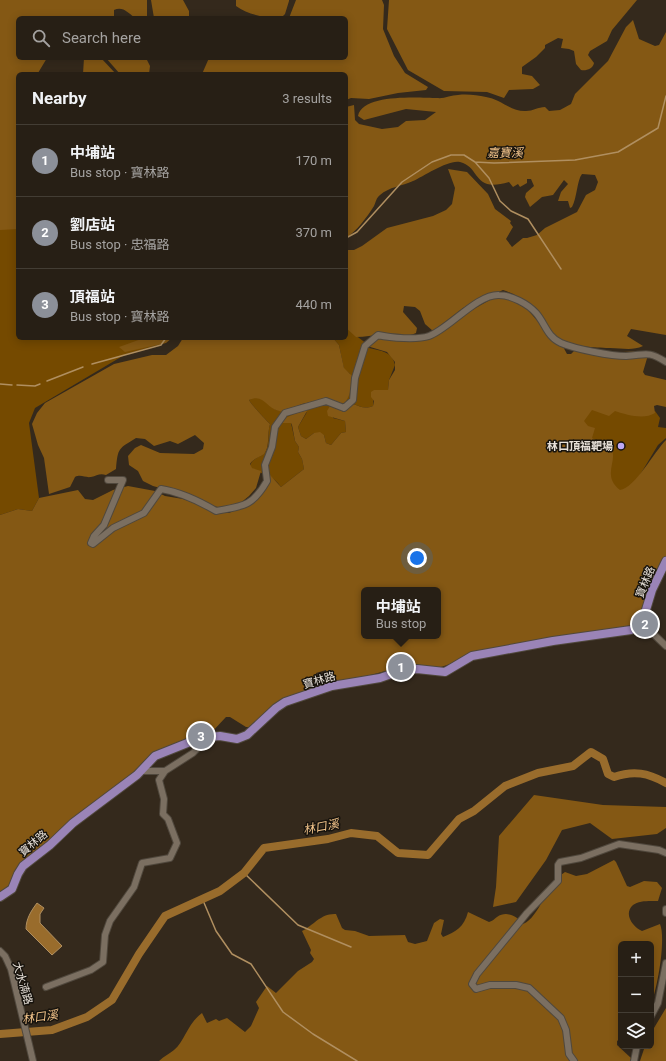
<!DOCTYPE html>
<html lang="en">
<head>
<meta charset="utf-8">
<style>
	:root { --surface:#271f15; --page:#2f271e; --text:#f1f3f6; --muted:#a4a2a0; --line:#433d34; --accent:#8c9099 }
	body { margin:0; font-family:Roboto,"Noto Sans TC",sans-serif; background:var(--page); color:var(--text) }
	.controls { position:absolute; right:12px; bottom:12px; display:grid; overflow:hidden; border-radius:6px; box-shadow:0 2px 10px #0003 }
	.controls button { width:36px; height:36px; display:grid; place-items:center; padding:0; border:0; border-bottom:1px solid var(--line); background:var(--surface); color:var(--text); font:20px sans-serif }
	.you { position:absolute; left:417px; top:558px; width:14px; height:14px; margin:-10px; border:3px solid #fff; border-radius:50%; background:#1a73e8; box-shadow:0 0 0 6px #1a73e833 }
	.badge { display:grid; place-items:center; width:26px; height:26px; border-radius:50%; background:var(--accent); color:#fff; font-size:13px; font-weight:700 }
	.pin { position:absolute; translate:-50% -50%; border:2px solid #fff; box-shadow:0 1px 4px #0006 }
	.popup { position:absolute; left:361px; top:587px; width:80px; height:52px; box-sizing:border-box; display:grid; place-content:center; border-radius:6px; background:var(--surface); filter:drop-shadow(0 1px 3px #0005); font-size:13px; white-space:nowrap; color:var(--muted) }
	.popup b { font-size:15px; color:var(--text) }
	.popup::after { content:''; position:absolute; left:50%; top:100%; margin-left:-8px; border:8px solid transparent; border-top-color:var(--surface) }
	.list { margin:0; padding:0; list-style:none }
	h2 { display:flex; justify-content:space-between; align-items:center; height:52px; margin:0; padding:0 16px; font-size:17px }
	h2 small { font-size:13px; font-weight:400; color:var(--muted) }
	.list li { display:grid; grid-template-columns:26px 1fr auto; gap:12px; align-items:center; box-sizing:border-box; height:72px; padding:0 16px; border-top:1px solid var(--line) }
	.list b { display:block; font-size:15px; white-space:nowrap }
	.list p { margin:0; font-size:13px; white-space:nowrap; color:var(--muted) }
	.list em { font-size:13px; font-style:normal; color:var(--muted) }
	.icon { flex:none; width:22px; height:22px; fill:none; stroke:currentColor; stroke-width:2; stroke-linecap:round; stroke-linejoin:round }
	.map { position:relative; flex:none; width:666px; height:1061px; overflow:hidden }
	.search { position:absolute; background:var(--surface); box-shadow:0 2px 10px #0003; left:16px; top:16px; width:332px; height:44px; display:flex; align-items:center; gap:10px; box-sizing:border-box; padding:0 14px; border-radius:6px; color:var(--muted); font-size:15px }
	.panel { position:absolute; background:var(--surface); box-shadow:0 2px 10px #0003; left:16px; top:72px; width:332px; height:268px; border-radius:6px }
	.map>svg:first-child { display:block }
	.green { fill:#754a00 }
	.forest { fill:#845814; fill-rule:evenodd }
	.water { fill:#996c2c; stroke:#b08f60 }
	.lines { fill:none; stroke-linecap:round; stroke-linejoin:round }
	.stream { stroke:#b08f60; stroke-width:1.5 }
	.river { stroke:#996c2c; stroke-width:8 }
	.minor-casing { stroke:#50483d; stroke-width:8 }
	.major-casing { stroke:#50483d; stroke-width:10 }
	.minor { stroke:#7b6f61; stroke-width:6 }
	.major { stroke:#9a84b7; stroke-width:8 }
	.poi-dot { fill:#bea9f4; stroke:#17130d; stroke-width:1.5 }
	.labels { text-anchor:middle; stroke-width:3; stroke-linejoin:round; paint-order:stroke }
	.poi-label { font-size:11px; font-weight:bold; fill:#e7e0d8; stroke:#17130d; text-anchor:end }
	.street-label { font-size:11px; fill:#e7e0d8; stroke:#17130d }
	.water-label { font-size:12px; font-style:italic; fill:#f4c58b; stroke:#17130d }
</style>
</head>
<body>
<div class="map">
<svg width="666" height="1061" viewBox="0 0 666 1061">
	<rect width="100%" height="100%" fill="#34291c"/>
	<!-- green -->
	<path class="green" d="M18,226v112h143l4,5 -39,11 -91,54 -6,15 10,75 -7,13 -14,-2 -18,6v-288z
		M346,328l21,16 2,4c12,3 23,3 26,17l-6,15 -1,10h-14l-1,16c-8,3 -12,1 -20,-2l-9,8 -5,-1 -6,-5v12l12,3 1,11 -5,1 -10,12 -5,-2 -2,-8 -10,-2 -8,6 -5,-3 -3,-9 9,-15 -16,11 4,18 4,6 -1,5 4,7 2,10 -23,18c-9,-14 -20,-11 -31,-20 1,-10 12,-9 16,-16 4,-8 1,-18 4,-27 -4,-4 -20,-21 -21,-24l5,-3 7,1 15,12 12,1 14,-7 14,-2 34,-28 -6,-5 -5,-24 -6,-7h13z
		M544,397l106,16 5,-2 5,7 -2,9 8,1v10l-8,7 -35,58z"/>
	<!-- forest -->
	<path class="forest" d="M0,0h147v18c-3,0 -10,1 -13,-1 -6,-4 -11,-11 -20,-7v8h-96v40h29l-9,15 -20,1v155l-18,1z
		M151,0h32l6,11v7h-35z
		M236,0h53v1l-4,13 -4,4c-16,0 -32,-3 -45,-12z
		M296,0h86l2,5 -1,24 11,27 11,17 23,14 -2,3 -28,3 -29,6 -18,-1 -5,2v-26h-144l7,-16h137v-40h-57z
		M389,0h248l-25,30 -5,11 -17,10 -2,4 6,8c-1,6 -8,8 -13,7l-5,-6 -2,-13 -5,-2 -8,-1 2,-9 -5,-1 -13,7v3l-9,9 -14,10v7l10,2 8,9 -7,4 -24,1 -5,8 -17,-6 -43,-1 -36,-21 -21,-41z
		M633,20l6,19 16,7 4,-1 7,-13v303l-35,-6 -4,7 16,10c-11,5 -21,2 -33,2 -8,0 -39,-2 -45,-5 -25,-16 -28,-42 -62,-53l-40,18 -30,23 -8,-7 -5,-13 -5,-4 -11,-1 -1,6 14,16 -1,5c-12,6 -22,0 -34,1 -9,1 -17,3 -26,3l-10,-9v-78h8l8,-4 25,-18 46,-12 13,-6 6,-6 3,-16 -7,-19 19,3 21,22 7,15 16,12 -1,2 3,4 -7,12 6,8 11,-9h4l10,-3 8,-7 32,-16 9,-17 9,-5 3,-8 -3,-7 -13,-1c-5,6 -5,24 -10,33l-2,1 -2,-7h-10l3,-9 7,-8 -4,-4 -11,15 -11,2 -12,10 -5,-10 1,-4 8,-7 -3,-7h-4v4l-7,4 -2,-3 -5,3 -4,-5c-37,11 -28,-15 -49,-20 -11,-3 -36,14 -47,19 -11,5 -24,6 -33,14 -4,3 -4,7 -6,11 -7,11 -17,25 -28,32v-131l8,-2 1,15 4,4 23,5 16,-2 8,-6 19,-1 11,-8 -30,-3 -42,11 -6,-4c5,-23 62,-18 79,-18 7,1 14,-3 21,-3 9,-1 19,0 28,2 14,2 26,15 40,14 7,0 12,-4 19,-4l4,4 11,-1 11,-6 4,-10 33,-33 18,-34z
		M84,58h17l15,16h-33z
		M106,58h40l4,8 -1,8h-29z
		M497,296l24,6 19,22 20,17 7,13h4l5,-5 22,4 48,-2 2,4 -5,17 2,3 21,5v27l-9,-2 -3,1 1,7c-11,7 -28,2 -40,-2l-6,5 -17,-6 -8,11 4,5 7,2 -3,10 20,12c5,12 -10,26 8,40 15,-2 34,-38 46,-50v131l-29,55 -184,37 -15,5h-42l-65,18 -5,-16 -10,3 -1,19 -31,14 -27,21h-11l-16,-10h-4l-16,17 -53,22 -125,101 -19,28 -13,10v-380l18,-6 14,2 7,-13 39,-8 7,9 8,1 20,-10 15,-4 27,5 10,5 18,3 35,13 11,1 24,-11 17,-27 11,12 23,-18 -2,-10 -4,-7 1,-5 -4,-6 -3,-16 -1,-2h-10l2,-4 23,-10 1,2 -9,16 3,9 5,3 8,-6 6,-1 4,3 2,8 5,2 10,-12 5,-1 -1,-11 -17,-5 -1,-5 3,-5 14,6 9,-8c8,3 12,5 20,2l1,-5 -3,-4v-5l3,-2h14l1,-10 6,-10v-8l-8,-10 -20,-6 14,-9 46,2 27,-19zM364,590h74v46h-74z
		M144,338h28l-6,5 -41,9 -6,-5z
		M183,338h150l6,7 5,23 8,8c-1,12 -1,20 -9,29 -13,-1 -28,-5 -41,-1 -8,3 -15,10 -23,7 -13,-3 -15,-18 -30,-11 1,3 17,20 21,24 -3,9 0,24 -6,30 -5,4 -10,4 -14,10l2,4 9,3 -5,17 -7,8 -11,9 -15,3 -11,-2 -16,-8 -43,-12 -10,-5 -5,-10 -9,-6 -1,-9 7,-8 6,-3 19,8 34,1 9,-5 1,-6 -9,-8 -17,9 -8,-3 -16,5 -9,-7 -9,-1c-18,11 -18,10 -20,31l-10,6c-7,-2 -9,1 -15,2 -6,1 -10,-3 -16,0l-5,10 -21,7 -5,-36 -6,-13 -6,-21 5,-11 8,-10 69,-39 38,-9h14l12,-9z
		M534,795l69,10 63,2v21l-9,6 -45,5 -22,-16 -28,7 -16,30 -30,42 -23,5 3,-20 3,-51z
		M614,860l2,2 11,24 3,1 14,-6 13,1 5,6 -4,13c-7,0 -19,-1 -25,4 -10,9 0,22 9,26l18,-7c6,14 -2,62 -9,80v-60h-30v94l-4,3v4l14,13 -1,3h-471c5,-5 10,-7 15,-11 11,-9 13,-26 28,-37l5,10 9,-4 3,2 8,-3 18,14 6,-6 8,-18 -3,-6 11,-16 9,7 22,-22 14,-9 2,-3 -4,-6 1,-3 -9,-19c12,-6 19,-18 34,-17l6,14 3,2 10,1 14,5 36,-1 3,7 7,2 12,-3 7,-18 6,-4 4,1 -3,14 2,3c13,-5 21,-10 25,-25l21,10c4,-1 5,-3 8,-5 10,-7 21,0 26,7 17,-7 23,-40 42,-52l11,4 11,-2z
		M666,1008v53h-26l5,-15h6v-13z"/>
	<!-- water -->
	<path class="water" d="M37,903l7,5 -4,6v9l22,23 -10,9 -26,-26c0,-10 5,-18 11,-26z"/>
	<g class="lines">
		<!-- stream -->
		<path class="stream" d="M475,162l14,16 11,23 11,10 17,8 33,50
			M346,238l11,-6 45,-50 30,-20 19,-7h13l11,7 19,1 81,-3 43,-8 40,-24 8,-32
			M92,364l69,-19 5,-7
			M47,381l36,-14
			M0,384l12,1
			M17,385l18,1 5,-2
			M244,873l54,52 53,22
			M202,898l14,33 16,23 19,10 32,48 30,22 44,27"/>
		<!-- river -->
		<path class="river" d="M0,1034l52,-4 35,-13 25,-17 27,-46 26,-38 55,-25 24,-18 20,-25 64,-9 23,-6 26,3 21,17 30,2 31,-36 15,-8 31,-25 33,-13 35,-7 18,-14 12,7 5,15 6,3c20,-7 34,-4 52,6"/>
		<defs>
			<path id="minor" d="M108,480h15l-19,45 -10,11 -3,7 2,1 20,-16 31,-15 17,-24c19,3 38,12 55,22 27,-5 36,-4 51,-30l-2,-16 7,-18 3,-20 10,-14 41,-12 18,7 9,-8 2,-22 10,-32 13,-11c13,3 39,5 51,1 20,-7 48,-42 70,-41 12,0 29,9 37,18 9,10 11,24 25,30 14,6 50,13 65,13 20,-1 21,-6 40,6
				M642,623l24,23
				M141,771h24
				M666,909v4
				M0,951l5,5 6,13 22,92
				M46,987l45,-17 12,-8 2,-27 5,-14 24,-34 8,-24 28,-5 7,-15 -9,-24 -5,-5 1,-15 -5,-19 6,-9 28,-18 16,-16
				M651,1016l7,-13 8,-40
				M574,1061l-5,-7 -3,-24 -5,-12 -32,-30 -13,-3h-26l-14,4 -4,-5 5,-10 50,-61 31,-32v-16l2,-3 21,-4 38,-14 40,6 7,3
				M634,1061l3,-15"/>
			<path id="major" d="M0,897l12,-8 6,-15 5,-8 27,-21 23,-22 64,-48 18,-19 45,-18 20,-2 17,3 10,-4 29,-27 9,-6 47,-16 48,-8 20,-7 17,-2 28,3 27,-16 81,-15 78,-11 11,-7 10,-33 14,-29"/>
		</defs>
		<!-- minor casing -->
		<use href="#minor" class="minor-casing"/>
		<!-- major casing -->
		<use href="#major" class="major-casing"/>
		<!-- minor -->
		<use href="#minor" class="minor"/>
		<!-- major -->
		<use href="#major" class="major"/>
	</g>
	<!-- markers -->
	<circle class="poi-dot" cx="621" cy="446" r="4"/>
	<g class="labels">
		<!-- poi labels -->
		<g class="poi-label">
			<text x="613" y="450">林口頂福靶場</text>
		</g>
		<!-- street labels -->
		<g class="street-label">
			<text transform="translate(645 582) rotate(-68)" y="4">寶林路</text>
			<text transform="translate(319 680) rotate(-16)" y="4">寶林路</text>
			<text transform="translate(33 843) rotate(-40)" y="4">寶林路</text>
			<text transform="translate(23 983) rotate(74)" y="4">大水湳路</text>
		</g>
		<!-- water labels -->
		<g class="water-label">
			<text transform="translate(505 153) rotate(-1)" y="4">嘉寶溪</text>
			<text transform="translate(321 827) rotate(-11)" y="4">林口溪</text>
			<text transform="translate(40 1017) rotate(-8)" y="4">林口溪</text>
		</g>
	</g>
</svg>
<div class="controls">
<button>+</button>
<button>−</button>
<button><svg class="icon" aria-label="layers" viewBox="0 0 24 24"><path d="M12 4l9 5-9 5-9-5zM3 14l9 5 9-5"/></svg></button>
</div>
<div class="you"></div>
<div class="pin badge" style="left:401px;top:667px">1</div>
<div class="popup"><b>中埔站</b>Bus stop</div>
<div class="pin badge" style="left:645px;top:624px">2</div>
<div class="pin badge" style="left:201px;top:736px">3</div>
<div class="search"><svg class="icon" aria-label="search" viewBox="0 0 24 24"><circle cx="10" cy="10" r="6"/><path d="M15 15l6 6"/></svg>Search here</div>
<section class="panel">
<h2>Nearby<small>3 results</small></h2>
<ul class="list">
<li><span class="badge">1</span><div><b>中埔站</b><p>Bus stop · 寶林路</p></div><em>170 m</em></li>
<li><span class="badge">2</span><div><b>劉店站</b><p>Bus stop · 忠福路</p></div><em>370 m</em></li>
<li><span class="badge">3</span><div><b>頂福站</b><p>Bus stop · 寶林路</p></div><em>440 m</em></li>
</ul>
</section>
</div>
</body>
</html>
